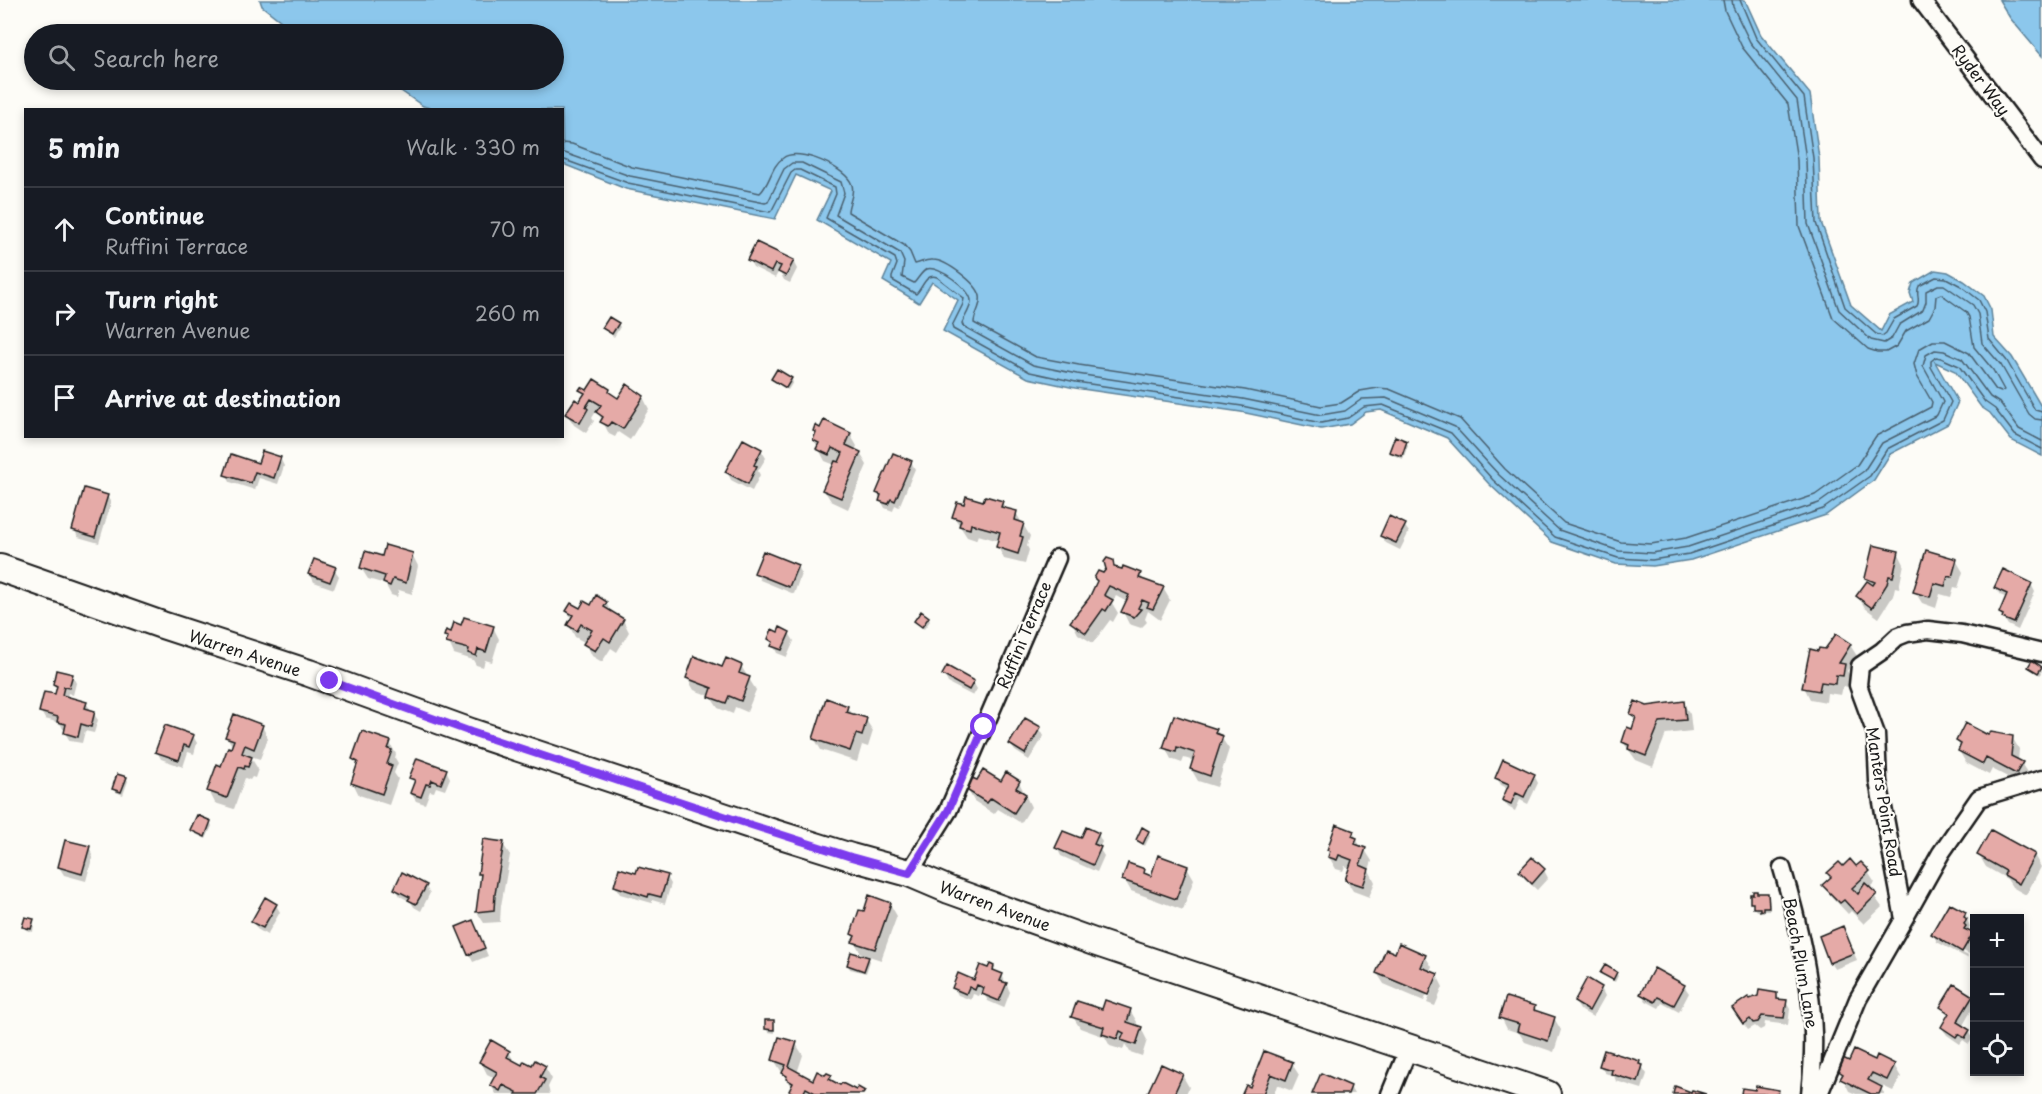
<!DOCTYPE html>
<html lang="en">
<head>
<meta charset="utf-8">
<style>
	:root { --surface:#171b24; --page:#20242c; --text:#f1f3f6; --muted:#9ea1a6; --line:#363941 }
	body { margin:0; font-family:"Playpen Sans",sans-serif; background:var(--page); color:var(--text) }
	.controls { position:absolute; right:18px; bottom:18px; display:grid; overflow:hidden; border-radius:0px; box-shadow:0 3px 9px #0003 }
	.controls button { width:54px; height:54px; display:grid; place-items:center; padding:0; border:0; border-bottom:2px solid var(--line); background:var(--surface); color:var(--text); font:30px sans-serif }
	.stop { position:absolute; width:18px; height:18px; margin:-14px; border:4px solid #7c3aed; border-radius:50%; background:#fff }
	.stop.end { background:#7c3aed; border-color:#fff; box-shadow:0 2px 6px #0008 }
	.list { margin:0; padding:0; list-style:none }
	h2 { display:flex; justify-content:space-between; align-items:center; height:78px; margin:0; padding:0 24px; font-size:26px }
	h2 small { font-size:20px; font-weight:400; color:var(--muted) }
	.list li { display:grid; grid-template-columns:39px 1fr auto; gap:18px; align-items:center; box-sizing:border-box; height:84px; padding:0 24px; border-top:2px solid var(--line) }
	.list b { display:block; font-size:22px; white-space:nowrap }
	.list p { margin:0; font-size:20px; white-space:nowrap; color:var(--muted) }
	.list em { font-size:20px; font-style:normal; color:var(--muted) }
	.icon { flex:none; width:33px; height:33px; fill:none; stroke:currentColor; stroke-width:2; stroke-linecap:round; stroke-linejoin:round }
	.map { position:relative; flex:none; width:2042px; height:1094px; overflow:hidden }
	.search { position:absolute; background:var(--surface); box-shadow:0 3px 9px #0003; left:24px; top:24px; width:540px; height:66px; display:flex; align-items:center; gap:15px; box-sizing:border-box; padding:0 21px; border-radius:33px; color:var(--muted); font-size:22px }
	.panel { position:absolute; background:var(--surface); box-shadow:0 3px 9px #0003; left:24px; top:108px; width:540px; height:330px; border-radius:0px }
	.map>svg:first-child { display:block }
	.water { fill:#8cc7ec; stroke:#5f8399; stroke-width:1.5 }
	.shadow { fill:#0003 }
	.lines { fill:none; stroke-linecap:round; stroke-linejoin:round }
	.shore { stroke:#49606f; stroke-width:1.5 }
	.building { fill:#e5aaa7; stroke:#1c1c1c; stroke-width:1.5 }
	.street-casing { stroke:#1c1c1c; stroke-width:21 }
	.primary-casing { stroke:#1c1c1c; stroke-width:30 }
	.street { stroke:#fdfcf7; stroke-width:16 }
	.primary { stroke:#fdfcf7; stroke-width:26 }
	.route { stroke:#7c3aed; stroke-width:8 }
	.labels { text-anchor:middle; stroke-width:4.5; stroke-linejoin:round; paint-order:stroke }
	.street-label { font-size:16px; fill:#1c1c1c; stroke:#fdfcf7 }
</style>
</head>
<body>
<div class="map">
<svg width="2042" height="1094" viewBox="0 0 2042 1094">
	<rect width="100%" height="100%" fill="#fdfcf7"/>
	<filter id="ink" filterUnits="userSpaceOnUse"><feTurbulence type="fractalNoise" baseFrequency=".0167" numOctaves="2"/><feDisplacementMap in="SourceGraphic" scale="12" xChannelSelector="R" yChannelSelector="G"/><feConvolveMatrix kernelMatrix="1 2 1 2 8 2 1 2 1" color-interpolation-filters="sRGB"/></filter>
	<g filter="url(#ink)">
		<!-- water -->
		<path class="water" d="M260,0h1485l16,35 49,59 9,64 2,64 30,83 30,26 8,-16 24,-13 -3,-9 3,-10 22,-13 13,2 16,9 20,15 7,14 3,27 18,20 30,51v48l-31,-16 -21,-27 -9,-6 -26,-36 -20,-9 23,40 -10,22 -58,30 -16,26 -48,35 -135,45 -38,6 -37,-2 -64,-22 -63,-58 -42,-46 -66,-28 -15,2 -16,12 -29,5 -80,-17 -166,-24 -47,-10 -85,-47 15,-31 -26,-18 -13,21 -36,-22 8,-18 -74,-43 14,-29 -35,-16 -21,44 -149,-30 -63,-25 -1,-54 -129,-1 -10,-3 -38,-26h169v-46h-252l-7,-2 -33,-26z
			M1999,0h43v56l-32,-38z"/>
		<!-- shadow -->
		<path class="shadow" d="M749,260l44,1 4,8 -7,14 -6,-3 -5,-9 -4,7 -22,-11z
			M618,324l2,3 -6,10 -10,-9z
			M773,379h18l2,3 -5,8 -13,-8z
			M581,390l7,2 21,-2 4,6 6,4 24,-3 6,12 -19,31 -12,-8 -3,5 -6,-3 -12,-24 -5,8 2,3 -8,12 -12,-8 -7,-11 13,-10 5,-8z
			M814,431l36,3 7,12 -2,5 5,2 7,12 -19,44 -17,-8 -7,-11 11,-25 -10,-4 -11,-21 3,-5z
			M1406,442l2,3 -5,14 -10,-4 -2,-3z
			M761,450l5,8 -8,13 2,4 -8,16 -21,-11 -4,-8z
			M280,458l4,8 -6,18 -19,-6 -4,12 -25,-8 -4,-8z
			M911,462l4,7 -16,38 -4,-2 -2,6 -8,-3 -8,-15z
			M107,496l4,7 -12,40 -21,-6 -4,-8z
			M1002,502l4,8 10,3 14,23 -3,10 2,4 -4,14 -21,-5 -6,-12 1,-6 -21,-6 -2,5 -9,-3 -13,-20 11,-11z
			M1404,525l5,7 -9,18 -14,-7 -5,-7z
			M1898,552l6,12 -5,24 -4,-1 -2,9 -14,22 -14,-10 -7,-12 11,-14 -2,-4z
			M412,554l6,12 -6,28 -13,-4 -2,7 -6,-2 -6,-11 -17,-5 -7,-11 22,-10z
			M1956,560l7,12 -5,16 -4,-1 -3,10 -11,-3 -4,14 -14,-5 -7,-11z
			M1112,561l5,8 23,5 4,7 19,7 7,12 -10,20 -12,-9 -3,8 2,3 -6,6 -12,-4 -6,-12 4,-10 -11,-6 -4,7 6,10 -5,9 -3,-2 -17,23 -15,-9 -6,-12 18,-23z
			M797,566l4,8 -7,20 -34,-14 -4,-7z
			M334,569l5,7 -5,13 -20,-7 -4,-8z
			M2031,584l4,8 -17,38 -10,-5 -8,-12 7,-15 -7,-3 -4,-7z
			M606,603l6,10 11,7 6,12 -12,20 -6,-4 -9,14 -10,-6 -6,-13 -11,-6 -6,-12 3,-6 -5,-8 13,-1z
			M928,618l2,3 -6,8 -8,-7z
			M493,627l6,12 -7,23 -7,-2 -2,7 -7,-2 -3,-5 -19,-6 -8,-18z
			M789,633l5,8 -7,16 -10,-4 -2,-4h6l-6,-5v5l-5,-10 9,-5z
			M1850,645l7,11 -10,15 4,6 -2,10 -6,-1 -2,9 -14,-2 -1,9 -16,-3 -6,-12 22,-36z
			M741,666l15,24 -9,22 -12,-5 -2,7 -15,-6 -8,-12 -16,-6 -7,-12z
			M2030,667l11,1 1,5 -2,2z
			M72,675l4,8 -3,12 -5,-2 -1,5 19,5 12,17 -4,13 -9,-2 -3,12 -12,-2 -5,-8 1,-3 -3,-1 -3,-6 -15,-4 -4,-7 15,-16 1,-6 -3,-6z
			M944,675l29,7 4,7 -4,7 -25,-13z
			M1683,703l7,11 2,17 -26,3 -13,33 -17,-7 -13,-18 10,-11 3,-9 -5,-8 15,-6z
			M847,707l5,8 14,5 7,11 -5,16 -6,-2 -5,17 -36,-12 -7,-12z
			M262,726l6,12 -8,21 -10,-3 8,13 -3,9 -3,-1 -2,3 -5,-2 -11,31 -19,-6 -6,-12 24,-44 -6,-10z
			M1040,729l4,7 -15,24 -14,-9 -5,-7z
			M1216,730l13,19 -12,38 -19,-6 -7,-12 3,-8 -10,-3 -2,5 -11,-4 -6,-12z
			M193,736l4,7 -3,11 -6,-2 -5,15 -22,-8 -4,-7z
			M1989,737h23l7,12 -1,12 3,2 7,11 -5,11 -31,-16 -3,6 -23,-12 -7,-12 2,-3 -4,-7z
			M390,743l6,11 -1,4 3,5 -4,10 4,6 -9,26 -30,-10 -6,-12 5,-16 -4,-8z
			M446,770l4,8 -5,12 -9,-3 -2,5 -4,-1 -5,13 -9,-3 -5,-8 4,-9 -4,-6z
			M1007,774l12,8 12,25 -10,16 -23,-14 -4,5 -20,-13 -7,-12 34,-6z
			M1534,775l4,8 -10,21 -8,-4 -5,11 -7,-4 -5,-7 6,-11 -8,-4 -4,-7z
			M126,778l2,3 -5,14 -7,-3 -2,-3z
			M210,822l2,4 -6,13 -12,-6 -2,-3z
			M1143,829l7,7 -5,10 -8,-6z
			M1353,832l8,16 4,2 7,11 -3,9 6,12 -6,15 -16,-6 -7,-11 5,-12 -6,-2 -2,5 -7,-2 -7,-12 -1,-7z
			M1098,834l4,8 -3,6 5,8 -7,16 -36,-16 -4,-8z
			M503,844l7,11 -9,51 -1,16 -16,1 -7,-11 5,-34 -3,-4z
			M89,847l4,8 -7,26 -22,-6 -5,-8z
			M1979,855h55l7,12 -15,28 -14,-8 -5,-8 -21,-12z
			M1187,867l7,12 -11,31 -52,-19 -7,-12 20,-9 4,7z
			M1843,868h13l12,4 7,11 -6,6 13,18 -18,17 -13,-13 -3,3 -17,-18 -7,-11z
			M1544,870l4,8 -11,12 -12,-11 -4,-7z
			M637,875l30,2 4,7 -6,20 -13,-4v3l-32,-9 -5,-8z
			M425,886l5,7 -9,18 -7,-4 -3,-5 -11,-6 -4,-7z
			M1757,895h10l2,3 1,12h-6v3l-3,-2h-4l-5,-9z
			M890,904l7,12 -16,44 -15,-5 4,6 -4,12 -16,-4 -2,-4 15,-8 -9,-16 1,-2 -3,-5 13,-21z
			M276,905l4,7 -13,23 -10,-6 -4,-7z
			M1965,914l5,13 -3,5 7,8v4l-5,10 -32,-18v3l31,17 -1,2 -30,-16 -4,-8z
			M33,921l1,3 -1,8 -7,-2 -2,-3z
			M1843,928l14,32 -22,9 -5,-7z
			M477,929l11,27 -15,6 -4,-8z
			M1396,955l29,1 7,11 -2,5 7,3 6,12 -8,19 -8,-3 9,-22h-3l-9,20 -40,-17 -7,-11z
			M993,967l3,6 6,2 8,17 -6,16 -16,-7 -6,-10 -3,5 -6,-2 -2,6 -13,-5 -4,-7 21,-6z
			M1602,973h14l2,3 -3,6z
			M1684,986l5,7 -10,19 -17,-9 -3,5 -13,-7 -4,-7z
			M1601,988l4,8 -12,21 -13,-7 -5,-8z
			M1776,994l4,7 6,1 4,7 -2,16 -23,-3 -1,6 -4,2 -5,-4 -7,4 -10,-14 11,-15z
			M1972,997l2,9 -12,21 7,4 4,7 -4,6 -6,-4 -3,4 -13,-9 -5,-7 7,-12 -7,-9z
			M1534,1007l3,6 17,5 7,12 -7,22 -29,-10 -6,-9 -12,-4 -6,-12z
			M1130,1010l7,12 -1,4 5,2 6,12 -5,16 -12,-4 -5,-8 -2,6 -13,-4 -5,-9 -25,-9 -7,-11 30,-6z
			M774,1022l1,11 -7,-1 -2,-3z
			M796,1044l7,11 -6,18 16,9 18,-6 4,8 22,8h7l1,2h-72l-2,-3 1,-3 -18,-28z
			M509,1052l6,11 7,4h23l7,12 -4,8 2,7h-54l-5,-9 4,-7 -8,-4 -6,-12z
			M1265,1053l27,11 7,11 -7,16 -15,-6 -3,9h-31l7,-5z
			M1639,1062l8,12 -5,15 -26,-8 -2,-5 -9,-3 -5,-7z
			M1875,1062l19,3 7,12 -8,14 -15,-7 -1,2 4,3 4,5h-29l-7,-3 -10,-21 11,-7z
			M1182,1075l7,12 -3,7h-37z
			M1350,1087l4,7h-41z"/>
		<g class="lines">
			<!-- shore -->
			<path class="shore" d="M1732,0l1,7 17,35 47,58 9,59 2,65 31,86 32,30 13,3 8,-5 7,-13 24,-15 3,-8v-11l12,-6h6l29,20 5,9 4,29 19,22 28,49 6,5 7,1
				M1740,0l16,38 48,59 9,61 3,65 29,84 31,27 6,2 4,-3 8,-14 23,-13c4,-7 -2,-12 2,-20l17,-9 10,1 15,8 18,14 6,12 4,27 18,22 28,49 7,2
				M562,143l10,1 60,23 128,26c10,-9 11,-27 23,-35 15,-12 64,10 69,27 3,10 -4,18 -4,27l56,33 6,7 5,12c6,-1 11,-5 18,-4 13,0 44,23 47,36 2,10 -6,18 -6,27l62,34 43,8 166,25 76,16 20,-3 19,-12 18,-3 11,1 71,30 45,50 59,54 57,19 30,2 35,-6 129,-43 42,-30 19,-29 55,-29 1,-5 -15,-26 -3,-12 5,-15 14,-8h12l24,12 27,37 5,2 3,-2 -11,-20 -19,-23 -5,-30 -3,-5 -25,-18 -5,2 -1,11 -6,11 -23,13 -9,15 -11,6h-9l-9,-3 -35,-31 -34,-92 -2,-66 -9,-56 -46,-57 -17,-36 -2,-11
				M562,152l68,24 135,27 3,-1 16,-33 8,-6h10l39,19 3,11 -8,22 64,38 4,9 -2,15 12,6c4,-4 7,-11 13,-14 11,-4 44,20 44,32 0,7 -6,15 -9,22l1,3 70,39 44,9 166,25 78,16 24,-4 17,-12 24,-1 69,29 44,48 60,55 60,21 33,2 36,-6 131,-44 45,-32 18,-28 55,-28 6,-13 -20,-36 3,-11 9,-5 9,1 18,8 28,38 11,7 18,25 23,12
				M562,159l66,24 142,29 2,-2 19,-37 4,-3h5l35,17 1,7 -10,24 69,40 2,6 -5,13v3l24,14c7,-6 9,-21 21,-17l27,21 -1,6 -11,22 1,3 77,43 46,10 166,24 79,17 27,-5 16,-11 19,-2 68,28 42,47 62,57 63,21 34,2 37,-6 134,-45 47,-33 17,-27 56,-29 8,-18 -20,-35v-6l5,-4 5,1 18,8 26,36 10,7 20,26 27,14"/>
		</g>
		<!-- building -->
		<path class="building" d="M756,242l38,18 -8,16 -8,-4 3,-6 -6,-2 -4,8 -24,-12z
			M609,317l10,6 -7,11 -10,-6z
			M777,369l15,9 -6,10 -15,-9z
			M594,379l16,10 -1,3 9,6 9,-14 17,12 -21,33 -12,-7 -3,4 -8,-4 3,-5 -7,-5 5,-7 -10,-6 -5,8 2,2 -8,14 -15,-9 10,-15 4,3 6,-9 -6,-3 2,-3 6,3z
			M824,420l27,13 -5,12 15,7 -20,46 -19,-8 13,-29 4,1 4,-9 -11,-5 -3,7 -13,-6 3,-6 -6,-3 3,-8 -3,-1 2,-6 5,3z
			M1395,436l12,5 -5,15 -13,-4z
			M743,439l19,10 -8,16 3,1 -9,18 -23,-12z
			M262,451l19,6 -7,21 -19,-6 -4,11 -27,-8 7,-21 27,9z
			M893,453l19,8 -17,40 -4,-2 -3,5 -9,-3 2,-6 -5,-2z
			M84,488l24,7 -13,42 -23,-7z
			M966,496l17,5 2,-5 18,5 -2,6 16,4 -2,9 9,3 -4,13 3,1 -5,17 -22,-7 4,-15 -29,-8 -1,5 -11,-3 2,-6 -9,-3 5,-15 7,2z
			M1389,516l17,8 -10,19 -16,-7z
			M385,545l28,8 -7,30 -13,-4 -3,7 -7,-3 2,-7 -25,-8 5,-17 17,5z
			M1873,545l26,6 -6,26 -4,-1 -2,8 -15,24 -16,-12 11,-15 6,4 2,-3 -10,-4z
			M1926,550l31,9 -5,18 -4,-1 -3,10 -11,-3 -4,14 -17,-5z
			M763,551l35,14 -9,22 -35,-14z
			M1107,558l6,2 1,7 8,2 1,-3 18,7 -2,5 25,9 -11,22 -6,-2 2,-4 -7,-3 -4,8 3,1 -7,8 -13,-5 8,-17 -20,-9 -5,9 9,5 -7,11 -3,-2 -17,24 -16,-11 19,-24 8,-17 -3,-3 4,-7 5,2 3,-4 -2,-7z
			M314,559l22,8 -6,15 -22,-8z
			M2003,569l29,14 -18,40 -12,-5 1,-3 -4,-2 8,-19 -13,-6z
			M596,595l11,7 -3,5 20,12 -14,23 -6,-4 -9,13 -12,-7 9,-14 -11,-6 -4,7 -10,-6 6,-10 -7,-4 5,-8 9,5 4,-7 7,4z
			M921,611l8,6 -7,10 -8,-6z
			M464,617l30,9 -8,26 -8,-3 -2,7 -8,-3 1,-4 -23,-6 2,-6 -4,-1 2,-6 5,2 3,-10 7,3z
			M780,627l10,5 -8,18 -11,-4 2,-4 -5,-3 4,-10 6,3z
			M1836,634l15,10 -12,19 6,1 -2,12 -7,-1 -1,9 -14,-2 -2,9 -17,-3 8,-39 8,2 1,-3 6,1z
			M694,656l28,11 4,-9 16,7 -3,8 11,4 -9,24 -12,-5 -3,7 -17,-6 3,-9 -26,-10z
			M2032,660l10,7 -4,6 -10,-6z
			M947,666l27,15 -5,9 -27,-15z
			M56,670l17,4 -4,14 -5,-1 -2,8 25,7 -2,6 10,3 -4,16 -10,-3 -3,13 -14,-4 2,-9 -9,-2 1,-5 -19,-5 5,-20 11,2 2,-8 -4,-2z
			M826,698l22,8 -2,6 21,6 -5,18 -6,-2 -6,17 -37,-12z
			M1635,701l12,5 37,-5 2,19 -26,2 -14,34 -18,-7 1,-4 -7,-3 5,-15 5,2 4,-12 -6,-3z
			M234,714l29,11 -9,24 -9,-4 -3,8 10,4 -4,10 -3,-1 -1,3 -5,-2 -12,31 -20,-7 10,-27 4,2 7,-19 3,1 3,-8 -9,-3z
			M1174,715l43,14 -2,4 8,3 -13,40 -20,-7 5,-16 -18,-6 -1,5 -13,-4z
			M1025,718l16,9 -16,27 -16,-10z
			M1965,723l23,12 3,-3 22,4 -2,20 12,6 -7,12 -30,-16 -3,6 -25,-13 3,-7 -5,-3z
			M165,725l29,10 -5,12 -5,-2 -5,15 -24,-8z
			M362,731l29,10 -3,8 4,1 -5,14 5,2 -10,28 -31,-11 7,-21 -6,-3z
			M417,758l30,11 -6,15 -9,-4 -2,5 -4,-1 -5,13 -11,-4 5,-13 -6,-2z
			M1503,759l32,15 -11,23 -8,-4 -5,11 -9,-4 7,-16 -14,-6z
			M983,770l18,11 5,-9 14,9 -4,7 10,6 -12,19 -23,-15 -4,5 -22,-14 7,-11 5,2z
			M117,774l10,3 -6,15 -9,-3z
			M197,815l14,6 -6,16 -15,-7z
			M1336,824l18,7 -2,5 5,2 -2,6 11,4 -6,17 9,4 -6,17 -18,-6 7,-20 -13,-5 -2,5 -9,-3 2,-6 -3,-1z
			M1086,827l13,6 -5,11 7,3 -8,18 -38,-17 8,-17 18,7z
			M1142,827l7,4 -6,13 -7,-4z
			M1991,830l44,24 -16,30 -15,-9 2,-4 -29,-16z
			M483,839l21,3 -9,52 -1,16 -18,2 5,-38h-3z
			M65,840l25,6 -8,28 -24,-7z
			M1158,855l30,11 -12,33 -54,-19 6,-17 17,6 -1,4 7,3z
			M1532,857l13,12 -13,15 -13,-13z
			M1850,859l6,7 5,-4 9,9 -18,17 6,6 7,-11 12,11 -20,20 -13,-14 -4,3 -18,-18 9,-8 -4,-4 12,-11 4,4z
			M638,867l30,8 -7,22 -12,-3 -1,3 -34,-11 5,-18 17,5z
			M402,872l25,13 -11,19 -8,-4 2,-3 -16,-8z
			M1753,891h4v2h11l1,14h-6v3l-3,1v-3h-7v-5h-3v-9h3z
			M869,895l22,8 -16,46 -23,-7 3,-6 -4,-2 8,-24 5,1z
			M265,897l12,7 -14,24 -12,-6z
			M1949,903l17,9 -2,5 3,2 -3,5 2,2 -2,3 9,4 -11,19 -31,-18z
			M25,917l9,2 -3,10 -9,-2z
			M473,920l12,28 -17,7 -12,-28z
			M1843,926l11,27 -25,10 -10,-27z
			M1399,943l27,12 -5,12 17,7 -9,21 -53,-22 10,-24 9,4z
			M851,952l18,5 -5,14 -17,-6z
			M990,964l4,2 -1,4 10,4 -3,7 7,2 -8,18 -17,-7 2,-6 -7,-3 -2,5 -6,-3 -3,7 -14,-6 6,-15 16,7 6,-15 8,3z
			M1605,965l12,7 -4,8 -13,-7z
			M1654,968l31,17 -11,20 -16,-8 -3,5 -15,-8z
			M1587,978l15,9 -13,24 -15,-9z
			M1954,984l19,12 -16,26 13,8 -5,8 -7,-4 -2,3 -15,-10 8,-14 -9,-6z
			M1759,990l18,3v6l10,1 -3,18 -22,-2 -4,6 -5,1 -3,-4 -7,5 -11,-16 16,-11 2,2 8,-3z
			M1506,997l29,9 -1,4 21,7 -7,24 -31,-10 2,-7 -20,-6z
			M1105,1000l26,9 -4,13 15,5 -6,18 -15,-5 3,-7 -4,-2 -3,8 -15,-5 2,-7 -33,-10 6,-16 25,8z
			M765,1020h9v10l-9,-1z
			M779,1037l18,5 -8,25 24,13 4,-9 8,4 2,-2 5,2 -3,4 11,6 2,-2 14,7 2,-3 7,4 -2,3h-46l-11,-6 -3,6h-8l-6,-3 4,-8 -7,-4 1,-3 -5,-3 4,-8 -14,-5z
			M491,1040l19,11 -3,6 15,8 2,-4 8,4 3,-5 11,6 -6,11 5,3 -8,14h-21l1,-2 -14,-7 -3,6 -10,-6 7,-13 -18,-10z
			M1604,1050l36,11 -1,3 4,1 -5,17 -27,-8 1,-4 -13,-4z
			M1854,1050l21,10 2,-5 18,9 -8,16 -15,-7 -4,7 14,7 -3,7h-8l-31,-15 3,-5 -6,-4 6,-12 6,3z
			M1264,1051l29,11 -7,18 -15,-6 -8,20h-21l4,-9 4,2z
			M1161,1064l22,10 -9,20h-27z
			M1321,1073l30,13 -3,8h-36z
			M1675,1086l16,6 1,-2 14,4h-33z
			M1756,1086l23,4 -1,4h-37l1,-6 13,2z"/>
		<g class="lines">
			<defs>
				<path id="street" d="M1921,0l121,160
					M2042,653l-80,-19 -34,-4 -21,3 -10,4 -15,14 -22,15 -2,19 18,49 2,47 26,138 37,-66 38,-55 63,-19
					M1782,868c16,53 29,110 31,165 1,21 -1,41 -3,61
					M909,873l39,-62 109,-253
					M1390,1094l19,-46
					M1819,1094l39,-95 46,-80"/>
				<path id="primary" d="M0,568l162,57 147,48 162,59 300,100 80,25 58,16 40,17 145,52 453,152"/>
			</defs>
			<!-- street casing -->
			<use href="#street" class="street-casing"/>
			<!-- primary casing -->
			<use href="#primary" class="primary-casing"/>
			<!-- street -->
			<use href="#street" class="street"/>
			<!-- primary -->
			<use href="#primary" class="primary"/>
		</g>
	</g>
	<g class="lines" filter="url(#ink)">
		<!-- route -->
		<path class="route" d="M330,681l141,51 265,88 115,37 58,16 39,-62 36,-84"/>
	</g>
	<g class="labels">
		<!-- street labels -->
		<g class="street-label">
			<text transform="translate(1981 80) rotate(53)" y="6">Ryder Way</text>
			<text transform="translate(1024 635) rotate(-67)" y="6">Ruffini Terrace</text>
			<text transform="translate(245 653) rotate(18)" y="6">Warren Avenue</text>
			<text transform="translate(1884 802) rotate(81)" y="6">Manters Point Road</text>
			<text transform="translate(995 906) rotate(20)" y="6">Warren Avenue</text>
			<text transform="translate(1801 963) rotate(80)" y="6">Beach Plum Lane</text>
		</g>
	</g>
</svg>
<div class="controls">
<button>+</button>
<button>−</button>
<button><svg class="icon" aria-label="locate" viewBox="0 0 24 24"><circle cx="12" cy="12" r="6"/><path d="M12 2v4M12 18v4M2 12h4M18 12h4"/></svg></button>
</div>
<div class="stop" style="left:984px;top:727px"></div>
<div class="stop end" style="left:330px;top:681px"></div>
<div class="search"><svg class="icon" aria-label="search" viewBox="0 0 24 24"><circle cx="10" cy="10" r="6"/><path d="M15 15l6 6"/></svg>Search here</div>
<section class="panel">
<h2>5 min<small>Walk · 330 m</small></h2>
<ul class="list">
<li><svg class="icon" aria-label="ahead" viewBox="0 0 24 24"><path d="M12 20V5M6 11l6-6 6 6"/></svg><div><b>Continue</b><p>Ruffini Terrace</p></div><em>70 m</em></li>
<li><svg class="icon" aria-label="right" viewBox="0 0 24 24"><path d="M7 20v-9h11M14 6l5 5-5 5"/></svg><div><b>Turn right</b><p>Warren Avenue</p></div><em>260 m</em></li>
<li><svg class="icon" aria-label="arrive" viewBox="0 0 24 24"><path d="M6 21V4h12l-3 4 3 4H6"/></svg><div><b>Arrive at destination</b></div></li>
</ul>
</section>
</div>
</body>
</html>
